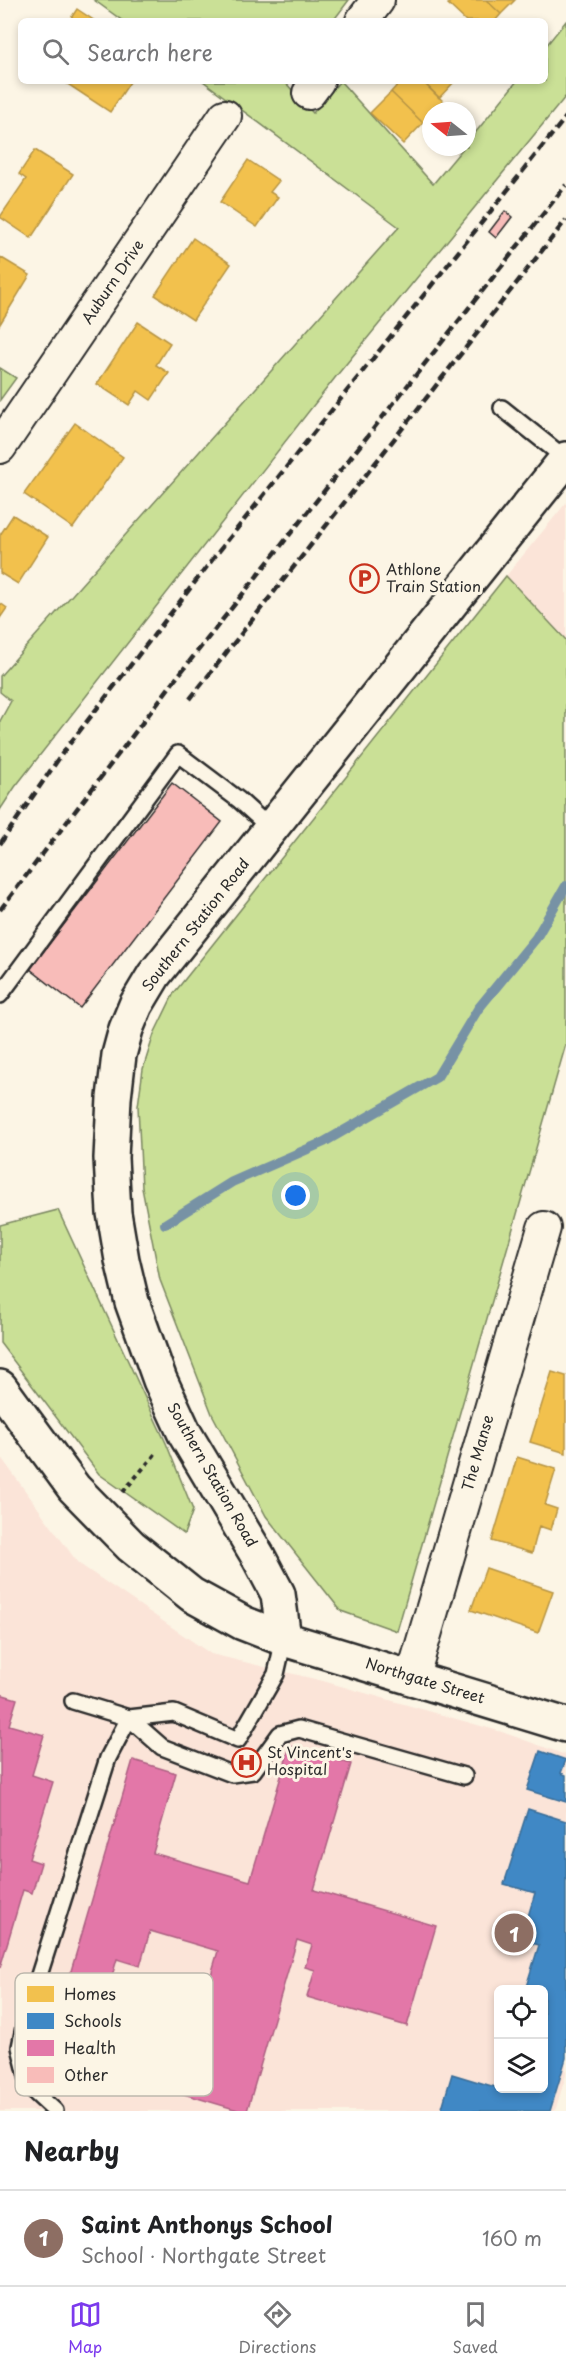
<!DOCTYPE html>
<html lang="en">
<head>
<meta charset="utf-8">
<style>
	:root { --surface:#fff; --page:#f6f6f6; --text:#202124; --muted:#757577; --line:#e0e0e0; --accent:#7c3aed }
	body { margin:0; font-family:"Playpen Sans",sans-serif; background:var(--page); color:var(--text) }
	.controls { position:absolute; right:18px; bottom:18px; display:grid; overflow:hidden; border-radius:9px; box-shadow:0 3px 9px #0003 }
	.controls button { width:54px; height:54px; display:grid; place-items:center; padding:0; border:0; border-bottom:2px solid var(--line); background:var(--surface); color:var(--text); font:30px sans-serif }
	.compass { position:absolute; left:422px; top:102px; width:54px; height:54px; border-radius:50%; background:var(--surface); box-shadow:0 3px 9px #0003; rotate:287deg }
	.you { position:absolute; left:296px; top:1196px; width:21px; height:21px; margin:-15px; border:4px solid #fff; border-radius:50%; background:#1a73e8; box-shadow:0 0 0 9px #1a73e833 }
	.badge { display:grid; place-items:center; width:39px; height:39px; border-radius:50%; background:var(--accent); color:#fff; font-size:20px; font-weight:700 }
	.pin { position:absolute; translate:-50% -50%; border:3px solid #fff; box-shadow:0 2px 6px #0006 }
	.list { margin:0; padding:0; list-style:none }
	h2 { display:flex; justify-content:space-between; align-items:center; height:78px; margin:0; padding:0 24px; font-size:26px }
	h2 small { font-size:20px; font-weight:400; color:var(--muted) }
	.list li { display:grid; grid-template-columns:39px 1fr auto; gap:18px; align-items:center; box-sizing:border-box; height:96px; padding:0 24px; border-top:2px solid var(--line) }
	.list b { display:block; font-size:22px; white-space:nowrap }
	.list p { margin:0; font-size:20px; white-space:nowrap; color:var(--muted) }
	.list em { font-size:20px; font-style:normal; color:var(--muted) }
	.icon { flex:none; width:33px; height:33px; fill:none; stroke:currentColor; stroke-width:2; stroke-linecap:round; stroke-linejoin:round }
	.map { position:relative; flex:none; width:566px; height:2111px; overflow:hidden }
	.search { position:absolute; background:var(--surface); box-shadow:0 3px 9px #0003; left:18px; right:18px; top:18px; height:66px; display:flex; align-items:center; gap:15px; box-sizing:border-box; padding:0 21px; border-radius:9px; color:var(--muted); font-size:22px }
	.sheet { height:174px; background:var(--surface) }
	nav { display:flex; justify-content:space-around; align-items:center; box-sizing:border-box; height:84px; border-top:2px solid var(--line); background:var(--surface); font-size:16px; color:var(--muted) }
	nav a { display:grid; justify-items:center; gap:3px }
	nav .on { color:var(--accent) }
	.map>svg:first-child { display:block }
	.built { fill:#fbe4d8; fill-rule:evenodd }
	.green { fill:#cae096; stroke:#7a8660; stroke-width:1.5 }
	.homes { fill:#f2c14e; stroke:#b69444; stroke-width:1.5 }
	.schools { fill:#3f88c5; stroke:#396c97; stroke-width:1.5 }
	.health { fill:#e377a8; stroke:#ac6082; stroke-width:1.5 }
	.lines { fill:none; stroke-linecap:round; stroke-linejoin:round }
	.stream { stroke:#7792a5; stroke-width:10 }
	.building { fill:#f8bcb9; stroke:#2b2b2b; stroke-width:1.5 }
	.lane-casing { stroke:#2b2b2b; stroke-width:20 }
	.street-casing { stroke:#2b2b2b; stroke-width:36 }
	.secondary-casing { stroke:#2b2b2b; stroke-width:38 }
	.path { stroke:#2b2b2b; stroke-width:4; stroke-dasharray:4.5 4.5; stroke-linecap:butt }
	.lane { stroke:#fcf5e5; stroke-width:15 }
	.street { stroke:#fcf5e5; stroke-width:32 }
	.secondary { stroke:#fcf5e5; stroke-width:33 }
	.rail { stroke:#2b2b2b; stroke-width:4.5; stroke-dasharray:9 4.5; stroke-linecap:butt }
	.labels { text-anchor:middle; stroke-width:6; stroke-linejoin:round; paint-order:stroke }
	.street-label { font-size:15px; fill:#2b2b2b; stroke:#fcf5e5 }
	.poi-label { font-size:15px; fill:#2b2b2b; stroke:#fcf5e5; text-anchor:start }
	.key { fill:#fcf5e5; stroke:#bdb8ad; stroke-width:1.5 }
	.key-label { font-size:16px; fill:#2b2b2b }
</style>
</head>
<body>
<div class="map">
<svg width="566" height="2111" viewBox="0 0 566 2111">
	<rect width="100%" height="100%" fill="#fcf5e5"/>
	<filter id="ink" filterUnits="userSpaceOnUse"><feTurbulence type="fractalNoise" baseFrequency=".0167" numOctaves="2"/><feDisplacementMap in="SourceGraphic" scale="12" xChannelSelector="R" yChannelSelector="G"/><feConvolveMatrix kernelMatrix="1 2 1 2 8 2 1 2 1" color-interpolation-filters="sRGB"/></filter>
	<g filter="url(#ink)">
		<!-- built -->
		<path class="built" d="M566,503v137l-60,-64z
			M0,1456l78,107 133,91 112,27 179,51 64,23v320l-11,36h-555zM498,1990h46v98h-46z"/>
		<!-- green -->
		<path class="green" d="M94,0h255l-16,21h-210z
			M566,21v75l-228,278 -323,413 -15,23v-89l11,-20 -11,-9v-16l399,-449 -196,-146h81l29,32 27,-32 93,103 31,-37h3v-4l50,-62h28v-34z
			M0,368l16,10 -16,22z
			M506,576l60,64v404l-169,587 -56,-20 -75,-95 -54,-102 -52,-134 -18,-92 -4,-82 5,-37 11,-35 20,-41z
			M58,1210l108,233 27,67 -9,24 -85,-60 -99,-131v-118z"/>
		<!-- homes -->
		<path class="homes" d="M452,0h34l15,14 -6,7h-29l-18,-17z
			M486,0h29l-14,14z
			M77,9l18,12h-26z
			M63,81h65l2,1 -20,30z
			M401,81h21l22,21 -9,9h-4v4l-8,8 -32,-31z
			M422,81h33l-16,17z
			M391,92l32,31 -20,21 -33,-31z
			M35,150l38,24 -42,64 -31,-21 26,-38 -7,-5z
			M248,160l31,21 -9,11 8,5 -21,30 -37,-25z
			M193,238l38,26 -38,56 -38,-25z
			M0,257l30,18 -30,49z
			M138,322l32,21 -14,22 13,8 -18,27 -13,-9 -9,14 -32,-21z
			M75,423l48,34 -50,71 -49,-34z
			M13,515l35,22 -30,47 -18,-11v-38z
			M0,603l7,5 -7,10z
			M552,1372l14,4v77l-36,-11z
			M517,1457l39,12 -11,36 12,4 -6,21 -12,-4 -7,27 -40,-12z
			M486,1568l67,23 -15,42 -67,-23z"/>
		<!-- schools -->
		<path class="schools" d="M540,1751l26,9 -5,13 5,2v27l-39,-12z
			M528,1809l38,12v237l-16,53h-109l11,-37 43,13 3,-11v12h46v-98h-19l14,-45 -18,-5 14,-47 -31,-9z"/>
		<!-- health -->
		<path class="health" d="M0,1694l17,5 -8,26 35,10 -12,40 21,7 -24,77 12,4 -9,30 -9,-3 -23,78z
			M290,1746l61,18 -37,126 122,36 -29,100 -100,-29 8,-27 -10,-3 7,-22 -15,-5 -50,171h-6l-64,-19 41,-141 -68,-20 -10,35 -23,-7 -22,75 -39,-12 77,-262 43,13 -23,80 97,28z"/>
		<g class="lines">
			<!-- stream -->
			<path class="stream" d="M165,1224l67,-42 92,-40 113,-65 41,-68 58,-71 30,-52"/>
		</g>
		<!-- building -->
		<path class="building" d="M505,211l7,6 -16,21 -7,-6z
			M172,783l50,39 -142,186 -50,-39z"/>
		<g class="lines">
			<defs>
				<path id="lane" d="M502,408l64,51
					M0,995l178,-241 61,46 32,29
					M73,1701l56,17 33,29 70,27 21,-3 27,-37 19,-5 165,47
					M129,1718l45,-5 64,27 38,-66 8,-35
					M55,2111l-25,-23 -10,-41 7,-34 81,-255 21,-40"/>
				<path id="street" d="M362,21l16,-21
					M309,93l9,-12
					M0,447l225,-331
					M412,1679l132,-451"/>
				<path id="secondary" d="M0,1387l74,101 57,58 61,49 51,28 41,16 282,86
					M284,1639l-6,-45 -19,-36 -74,-124 -25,-54 -28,-78 -10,-42 -8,-47 -3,-55 3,-60 5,-43 7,-26 10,-24 18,-30 412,-516"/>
			</defs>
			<!-- lane casing -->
			<use href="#lane" class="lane-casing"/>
			<!-- street casing -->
			<use href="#street" class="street-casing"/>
			<!-- secondary casing -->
			<use href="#secondary" class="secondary-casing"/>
			<!-- path -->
			<path class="path" d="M123,1492l34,-40"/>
			<!-- lane -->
			<use href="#lane" class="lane"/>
			<!-- street -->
			<use href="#street" class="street"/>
			<!-- secondary -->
			<use href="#secondary" class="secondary"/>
			<!-- rail -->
			<path class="rail" d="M190,699l376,-479
				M0,844l64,-93 152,-196 350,-438
				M0,910l174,-229 392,-496"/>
		</g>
	</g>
	<!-- icons -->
	<defs>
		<symbol id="parking-ring" viewBox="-11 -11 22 22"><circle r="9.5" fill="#fcf5e5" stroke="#c8321e" stroke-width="1.5"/><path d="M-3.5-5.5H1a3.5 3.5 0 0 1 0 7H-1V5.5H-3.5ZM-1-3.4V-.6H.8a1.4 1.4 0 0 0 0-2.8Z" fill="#c8321e"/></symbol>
		<symbol id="hospital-ring" viewBox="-11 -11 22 22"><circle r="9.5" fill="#fcf5e5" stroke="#c8321e" stroke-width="1.5"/><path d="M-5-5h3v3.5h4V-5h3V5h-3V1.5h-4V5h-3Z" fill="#c8321e"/></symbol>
	</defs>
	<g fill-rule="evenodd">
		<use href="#parking-ring" x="348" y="562" width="33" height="33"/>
		<use href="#hospital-ring" x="230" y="1746" width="33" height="33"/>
	</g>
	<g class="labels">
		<!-- street labels -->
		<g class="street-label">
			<text transform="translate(113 282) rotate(-56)" y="5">Auburn Drive</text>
			<text transform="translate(196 925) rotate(-52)" y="5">Southern Station Road</text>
			<text transform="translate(478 1453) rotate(-74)" y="5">The Manse</text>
			<text transform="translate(212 1475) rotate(60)" y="5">Southern Station Road</text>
			<text transform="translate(425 1681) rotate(17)" y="5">Northgate Street</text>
		</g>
		<!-- poi labels -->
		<g class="poi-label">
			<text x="386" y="575">Athlone<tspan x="386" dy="17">Train Station</tspan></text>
			<text x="267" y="1758">St Vincent's<tspan x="267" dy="17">Hospital</tspan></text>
		</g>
	</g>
	<!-- legend -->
	<rect x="15" y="1973" width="198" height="123" rx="9" class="key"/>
	<rect x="27" y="1986" width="27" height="16" fill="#f2c14e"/>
	<rect x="27" y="2013" width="27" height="16" fill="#3f88c5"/>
	<rect x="27" y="2040" width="27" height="16" fill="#e377a8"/>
	<rect x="27" y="2067" width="27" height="16" fill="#f8bcb9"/>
	<g class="key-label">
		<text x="64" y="2000">Homes</text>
		<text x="64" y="2027">Schools</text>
		<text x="64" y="2054">Health</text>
		<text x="64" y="2081">Other</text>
	</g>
</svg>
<div class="controls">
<button><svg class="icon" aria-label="locate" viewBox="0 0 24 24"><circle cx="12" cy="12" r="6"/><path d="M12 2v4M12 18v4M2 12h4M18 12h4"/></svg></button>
<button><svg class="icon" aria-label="layers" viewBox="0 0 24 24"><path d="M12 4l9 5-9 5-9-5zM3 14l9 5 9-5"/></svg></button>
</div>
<svg class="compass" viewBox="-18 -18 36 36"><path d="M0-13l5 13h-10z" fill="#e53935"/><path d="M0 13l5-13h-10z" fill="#757577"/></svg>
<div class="you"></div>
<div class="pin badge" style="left:514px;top:1933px;background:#8d6e63">1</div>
<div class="search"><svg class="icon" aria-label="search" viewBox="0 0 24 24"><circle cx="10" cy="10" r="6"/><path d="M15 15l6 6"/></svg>Search here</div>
</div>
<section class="sheet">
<h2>Nearby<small></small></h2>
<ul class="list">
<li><span class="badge" style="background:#8d6e63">1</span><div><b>Saint Anthonys School</b><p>School · Northgate Street</p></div><em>160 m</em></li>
</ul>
</section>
<nav>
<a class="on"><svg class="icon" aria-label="map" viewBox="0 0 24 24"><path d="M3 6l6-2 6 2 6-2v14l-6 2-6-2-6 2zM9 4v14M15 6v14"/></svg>Map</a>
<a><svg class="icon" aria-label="directions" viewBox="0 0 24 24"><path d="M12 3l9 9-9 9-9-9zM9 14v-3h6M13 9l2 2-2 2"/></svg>Directions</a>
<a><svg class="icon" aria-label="saved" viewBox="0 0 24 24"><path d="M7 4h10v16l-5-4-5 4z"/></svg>Saved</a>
</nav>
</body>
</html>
